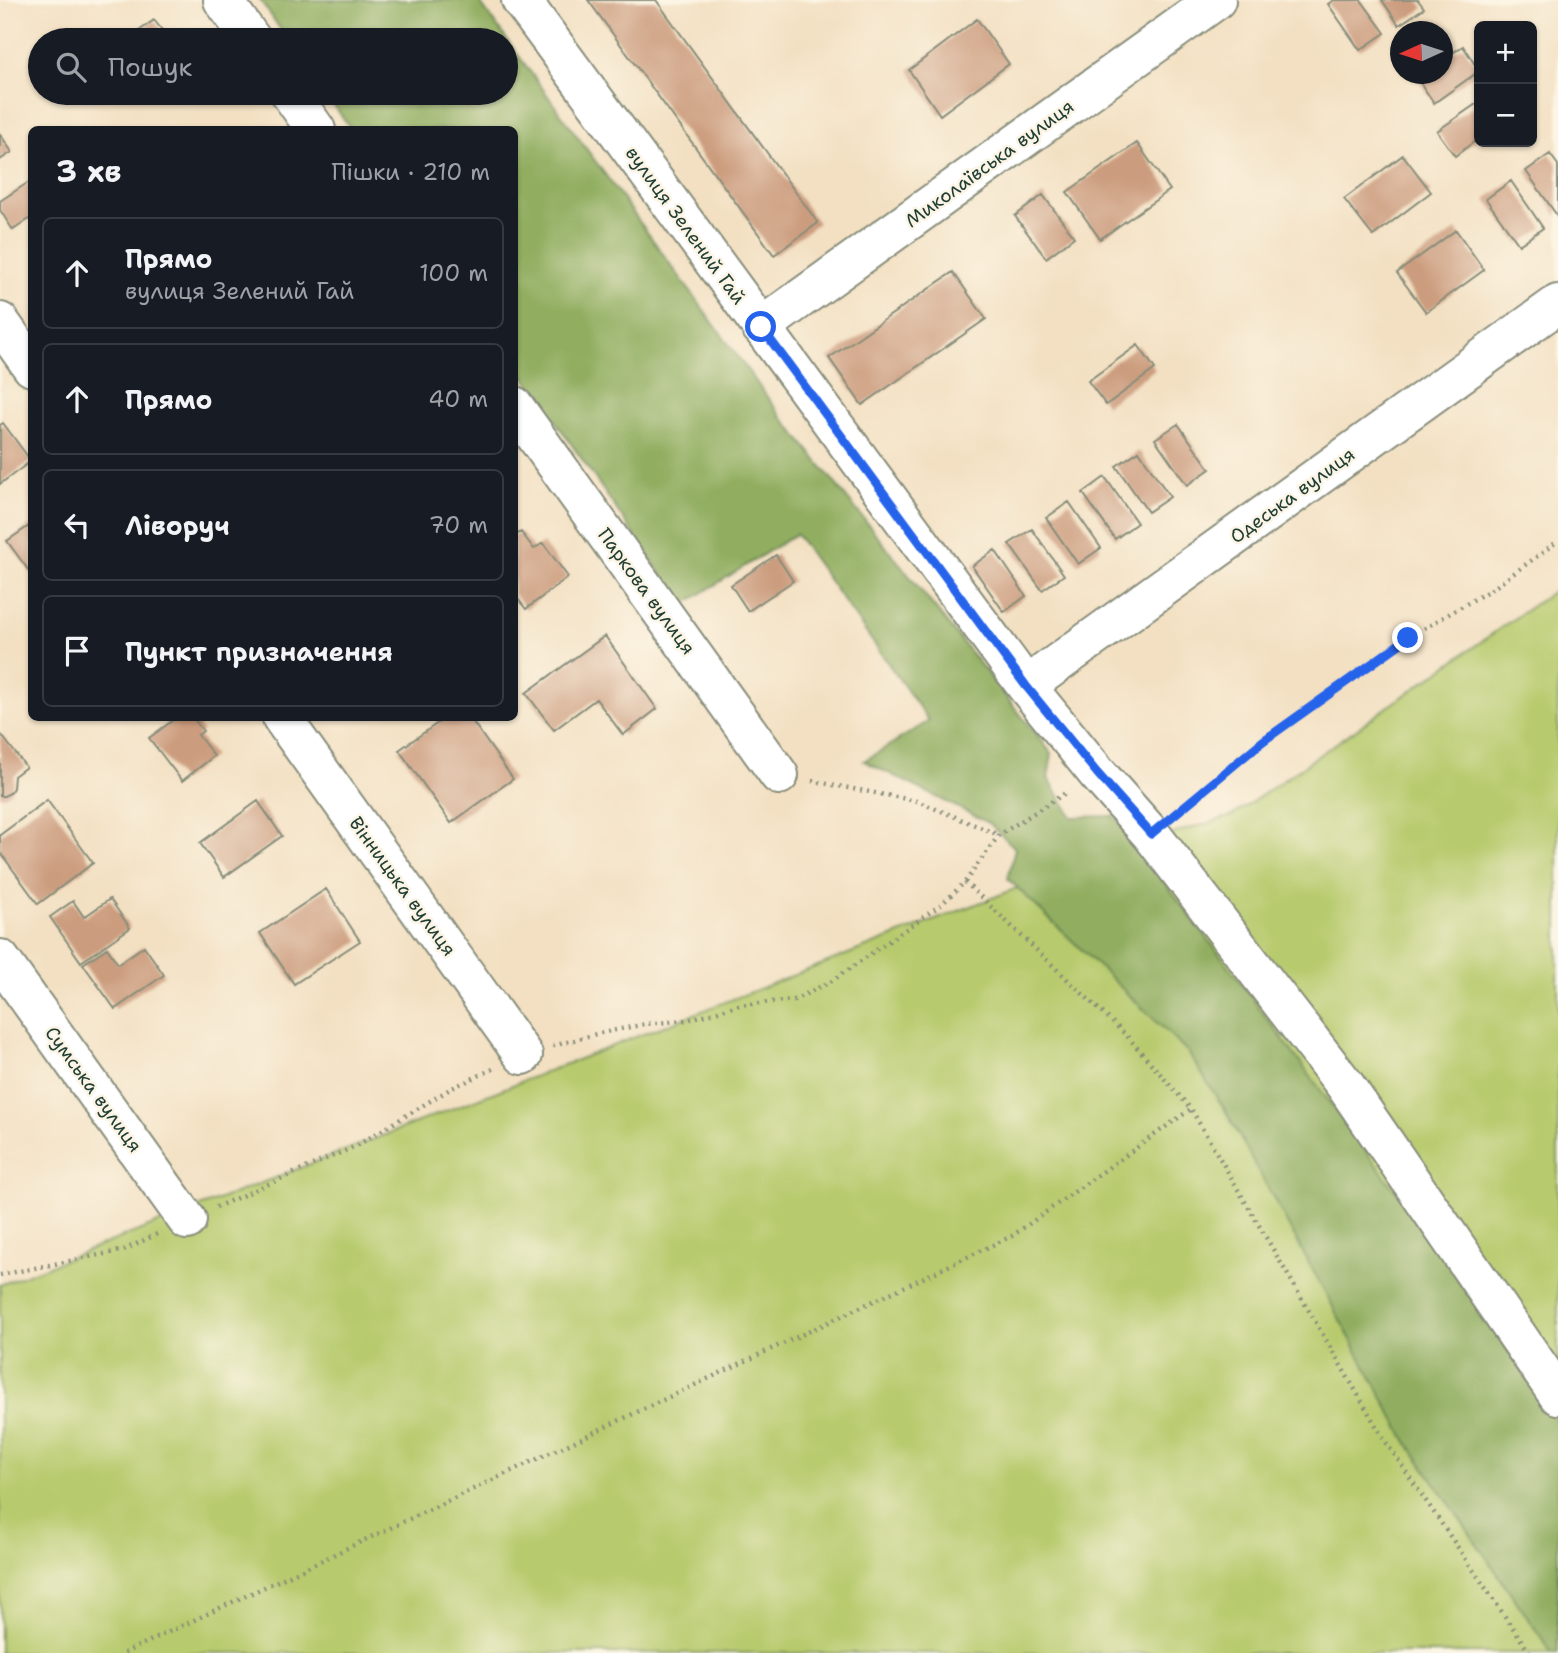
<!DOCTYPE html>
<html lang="uk">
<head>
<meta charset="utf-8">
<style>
	:root { --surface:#171b24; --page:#242831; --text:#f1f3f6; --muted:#9ea1a6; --line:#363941 }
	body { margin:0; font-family:"Shantell Sans",sans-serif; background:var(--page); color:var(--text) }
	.controls { position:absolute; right:21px; top:21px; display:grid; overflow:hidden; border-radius:10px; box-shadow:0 2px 5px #0004 }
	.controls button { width:63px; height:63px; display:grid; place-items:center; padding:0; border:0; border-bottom:2px solid var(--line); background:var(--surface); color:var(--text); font:35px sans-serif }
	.compass { position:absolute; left:1390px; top:21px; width:63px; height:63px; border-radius:50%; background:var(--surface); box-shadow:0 2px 5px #0004; rotate:267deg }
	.stop { position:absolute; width:21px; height:21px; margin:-16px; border:5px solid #2563eb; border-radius:50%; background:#fff }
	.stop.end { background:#2563eb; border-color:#fff; box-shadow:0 2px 7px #0008 }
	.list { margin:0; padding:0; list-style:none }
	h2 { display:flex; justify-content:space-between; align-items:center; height:91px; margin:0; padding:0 28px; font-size:30px }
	h2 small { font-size:23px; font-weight:400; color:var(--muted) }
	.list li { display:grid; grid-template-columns:46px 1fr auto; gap:21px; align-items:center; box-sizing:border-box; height:112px; margin:0 14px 14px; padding:0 14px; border:2px solid var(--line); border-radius:10px }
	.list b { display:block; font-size:26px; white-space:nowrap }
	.list p { margin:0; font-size:23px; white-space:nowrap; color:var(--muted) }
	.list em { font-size:23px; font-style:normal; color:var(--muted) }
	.icon { flex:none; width:38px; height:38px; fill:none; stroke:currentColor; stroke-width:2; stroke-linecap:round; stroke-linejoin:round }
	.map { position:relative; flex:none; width:1558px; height:1653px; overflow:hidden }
	.search { position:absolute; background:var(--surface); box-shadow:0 2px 5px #0004; left:28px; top:28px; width:490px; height:77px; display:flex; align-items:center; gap:18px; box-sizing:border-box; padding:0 24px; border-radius:38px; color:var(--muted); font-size:26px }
	.panel { position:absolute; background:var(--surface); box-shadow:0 2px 5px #0004; left:28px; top:126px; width:490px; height:595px; border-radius:10px }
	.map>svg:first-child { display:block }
	.green { fill:#b7ca6d; stroke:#6b8450; stroke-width:2 }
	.forest { fill:#91ae60; stroke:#58764a; stroke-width:2 }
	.building { fill:#cc9c7e }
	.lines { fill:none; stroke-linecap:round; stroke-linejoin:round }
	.minor-casing { stroke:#898e7b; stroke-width:42 }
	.path { stroke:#898e7b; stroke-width:4.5; stroke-dasharray:2 5; stroke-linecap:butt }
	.minor { stroke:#fff; stroke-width:38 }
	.route { stroke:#2563eb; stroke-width:9 }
	.labels { text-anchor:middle; stroke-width:5; stroke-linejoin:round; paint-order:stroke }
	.street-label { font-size:19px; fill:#1f3d34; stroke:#fcf5e5 }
</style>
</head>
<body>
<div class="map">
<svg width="1558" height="1653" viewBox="0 0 1558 1653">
	<rect width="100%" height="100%" fill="#fcf5e5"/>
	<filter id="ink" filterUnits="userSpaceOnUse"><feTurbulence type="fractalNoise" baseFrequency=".0143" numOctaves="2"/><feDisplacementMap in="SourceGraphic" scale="14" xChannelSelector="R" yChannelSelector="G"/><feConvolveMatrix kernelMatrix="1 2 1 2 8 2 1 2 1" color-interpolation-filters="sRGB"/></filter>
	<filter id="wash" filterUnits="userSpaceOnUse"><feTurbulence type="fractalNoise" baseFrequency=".00686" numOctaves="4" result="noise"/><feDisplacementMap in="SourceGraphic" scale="28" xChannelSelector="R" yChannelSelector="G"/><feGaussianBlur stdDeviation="1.57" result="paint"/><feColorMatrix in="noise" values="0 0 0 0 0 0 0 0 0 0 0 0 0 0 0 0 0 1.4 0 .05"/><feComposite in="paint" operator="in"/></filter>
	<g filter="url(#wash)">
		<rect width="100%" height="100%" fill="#f3e0c2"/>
		<!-- green -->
		<path class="green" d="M1558,588v1065h-1558v-368l1102,-430 130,-39z"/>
		<!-- forest -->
		<path class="forest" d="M260,0h218l300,412 274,342 -4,24 24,39 42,-1 103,135 193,259 148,213v230h-6l-145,-211 -183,-334 -37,-57 -179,-172 7,-31 -26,-25 -125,-62 65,-40 -133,-187 -113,71 -168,-242 -1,-233 -163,-1 -26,-36h181v-53h-218z"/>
		<g id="blocks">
			<!-- building -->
			<path class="building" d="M588,0h68l162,223 -44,32z
				M1334,0h27l24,33 -25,17 -32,-46z
				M1382,0h36l6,8 -25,17z
				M977,19l32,45 -69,51 -31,-45z
				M154,20l16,20h-43z
				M1463,46l16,25 -45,32 -17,-25 6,-4h19v-14z
				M1479,102v36l-24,18 -18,-25z
				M0,134l12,18 -12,8z
				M1137,143l33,47 -70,49 -33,-47z
				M1550,154l8,11v52l-32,-46z
				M1403,155l28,37 -58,44 -29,-37z
				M32,180v37l-19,13 -13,-20v-9z
				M1511,181l32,47 -24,17 -33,-46z
				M1043,195l31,42 -28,21 -31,-42z
				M1456,230l28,40 -58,42 -29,-39z
				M953,272l33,47 -124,86 -33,-47z
				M1138,345l17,24 -49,36 -18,-24z
				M3,423l28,38 -31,23v-59z
				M1178,424l32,45 -23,16 -32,-46z
				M1139,451l31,46 -22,15 -32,-46z
				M1105,477l32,46 -22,16 -32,-46z
				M1069,502l32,46 -23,16 -32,-46z
				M32,524v51l-25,-34z
				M1032,529l32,46 -22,15 -33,-46z
				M521,532l13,17 9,-6 25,34 -42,32 -12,-15v-58z
				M995,550l31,46 -22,16 -32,-46z
				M776,555l17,26 -45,30 -17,-26z
				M605,636l52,73 -34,26 -27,-36 -42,31 -28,-37z
				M176,718h17l10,13 -5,4 16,21 -32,25 -33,-43z
				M445,718h25l43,61 -62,44 -52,-73z
				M0,733l26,34 -12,9 -1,12 -3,5 -6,3h-4z
				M47,800l46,63 -55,41 -38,-52v-17z
				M258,801l24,35 -58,41 -24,-34z
				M326,889l34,52 -66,43 -34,-51z
				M110,899l20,29 -49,34 -31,-45 23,-16 11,16z
				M144,946l20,29 -49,34 -32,-45 24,-16 11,16z"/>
		</g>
	</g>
	<g filter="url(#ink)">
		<use href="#blocks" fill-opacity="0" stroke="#898e7b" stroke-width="2"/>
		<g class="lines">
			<defs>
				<path id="minor" d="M223,0l29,40
					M521,0l505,686 71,87 54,61 194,251 213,310
					M290,93l26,37
					M0,322l32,45
					M761,327l455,-327
					M514,406l265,369
					M1026,686l532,-382
					M282,718l241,337
					M0,959l187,261"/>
			</defs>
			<!-- minor casing -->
			<use href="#minor" class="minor-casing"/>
			<!-- path -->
			<path class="path" d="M812,781l105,20 82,34
				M1177,812l86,-71 145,-103 87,-51 63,-46
				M965,882l162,154 64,73 194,332 145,212
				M553,1046l43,-12 50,-10 41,-4 52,-15 55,-5 38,-19 110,-77 23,-22 34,-47 68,-43
				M216,1207l140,-61 94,-57 43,-20
				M0,1275l124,-25 33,-16
				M124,1653l888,-417 179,-127"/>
			<!-- minor -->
			<use href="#minor" class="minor"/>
		</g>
	</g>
	<g class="lines" filter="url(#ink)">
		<!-- route -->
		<path class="route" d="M761,327l265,359 71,87 54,61 112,-93 145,-103"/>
	</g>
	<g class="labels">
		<!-- street labels -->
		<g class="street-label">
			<text transform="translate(989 163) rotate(-36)" y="7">Миколаївська вулиця</text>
			<text transform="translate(686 225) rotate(54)" y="7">вулиця Зелений Гай</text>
			<text transform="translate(1292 495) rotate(-36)" y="7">Одеська вулиця</text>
			<text transform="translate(647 591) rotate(54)" y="7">Паркова вулиця</text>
			<text transform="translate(403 886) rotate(54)" y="7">Вінницька вулиця</text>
			<text transform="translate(94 1089) rotate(54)" y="7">Сумська вулиця</text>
		</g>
	</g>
</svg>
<div class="controls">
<button>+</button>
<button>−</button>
</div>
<svg class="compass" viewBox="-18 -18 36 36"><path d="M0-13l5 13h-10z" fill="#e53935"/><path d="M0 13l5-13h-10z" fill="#9ea1a6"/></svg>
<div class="stop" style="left:761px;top:327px"></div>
<div class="stop end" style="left:1408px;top:638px"></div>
<div class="search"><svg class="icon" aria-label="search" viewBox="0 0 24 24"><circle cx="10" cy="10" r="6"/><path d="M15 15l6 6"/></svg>Пошук</div>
<section class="panel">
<h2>3 хв<small>Пішки · 210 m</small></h2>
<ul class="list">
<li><svg class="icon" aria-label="ahead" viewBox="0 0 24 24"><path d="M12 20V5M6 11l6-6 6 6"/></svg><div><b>Прямо</b><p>вулиця Зелений Гай</p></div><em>100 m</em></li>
<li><svg class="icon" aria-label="ahead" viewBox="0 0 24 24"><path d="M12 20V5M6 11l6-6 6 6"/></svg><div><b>Прямо</b></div><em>40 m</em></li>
<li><svg class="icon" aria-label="left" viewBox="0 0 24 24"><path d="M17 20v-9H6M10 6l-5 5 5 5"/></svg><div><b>Ліворуч</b></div><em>70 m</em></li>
<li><svg class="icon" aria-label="arrive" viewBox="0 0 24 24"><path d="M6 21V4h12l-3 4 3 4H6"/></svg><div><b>Пункт призначення</b></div></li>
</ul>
</section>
</div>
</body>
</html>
